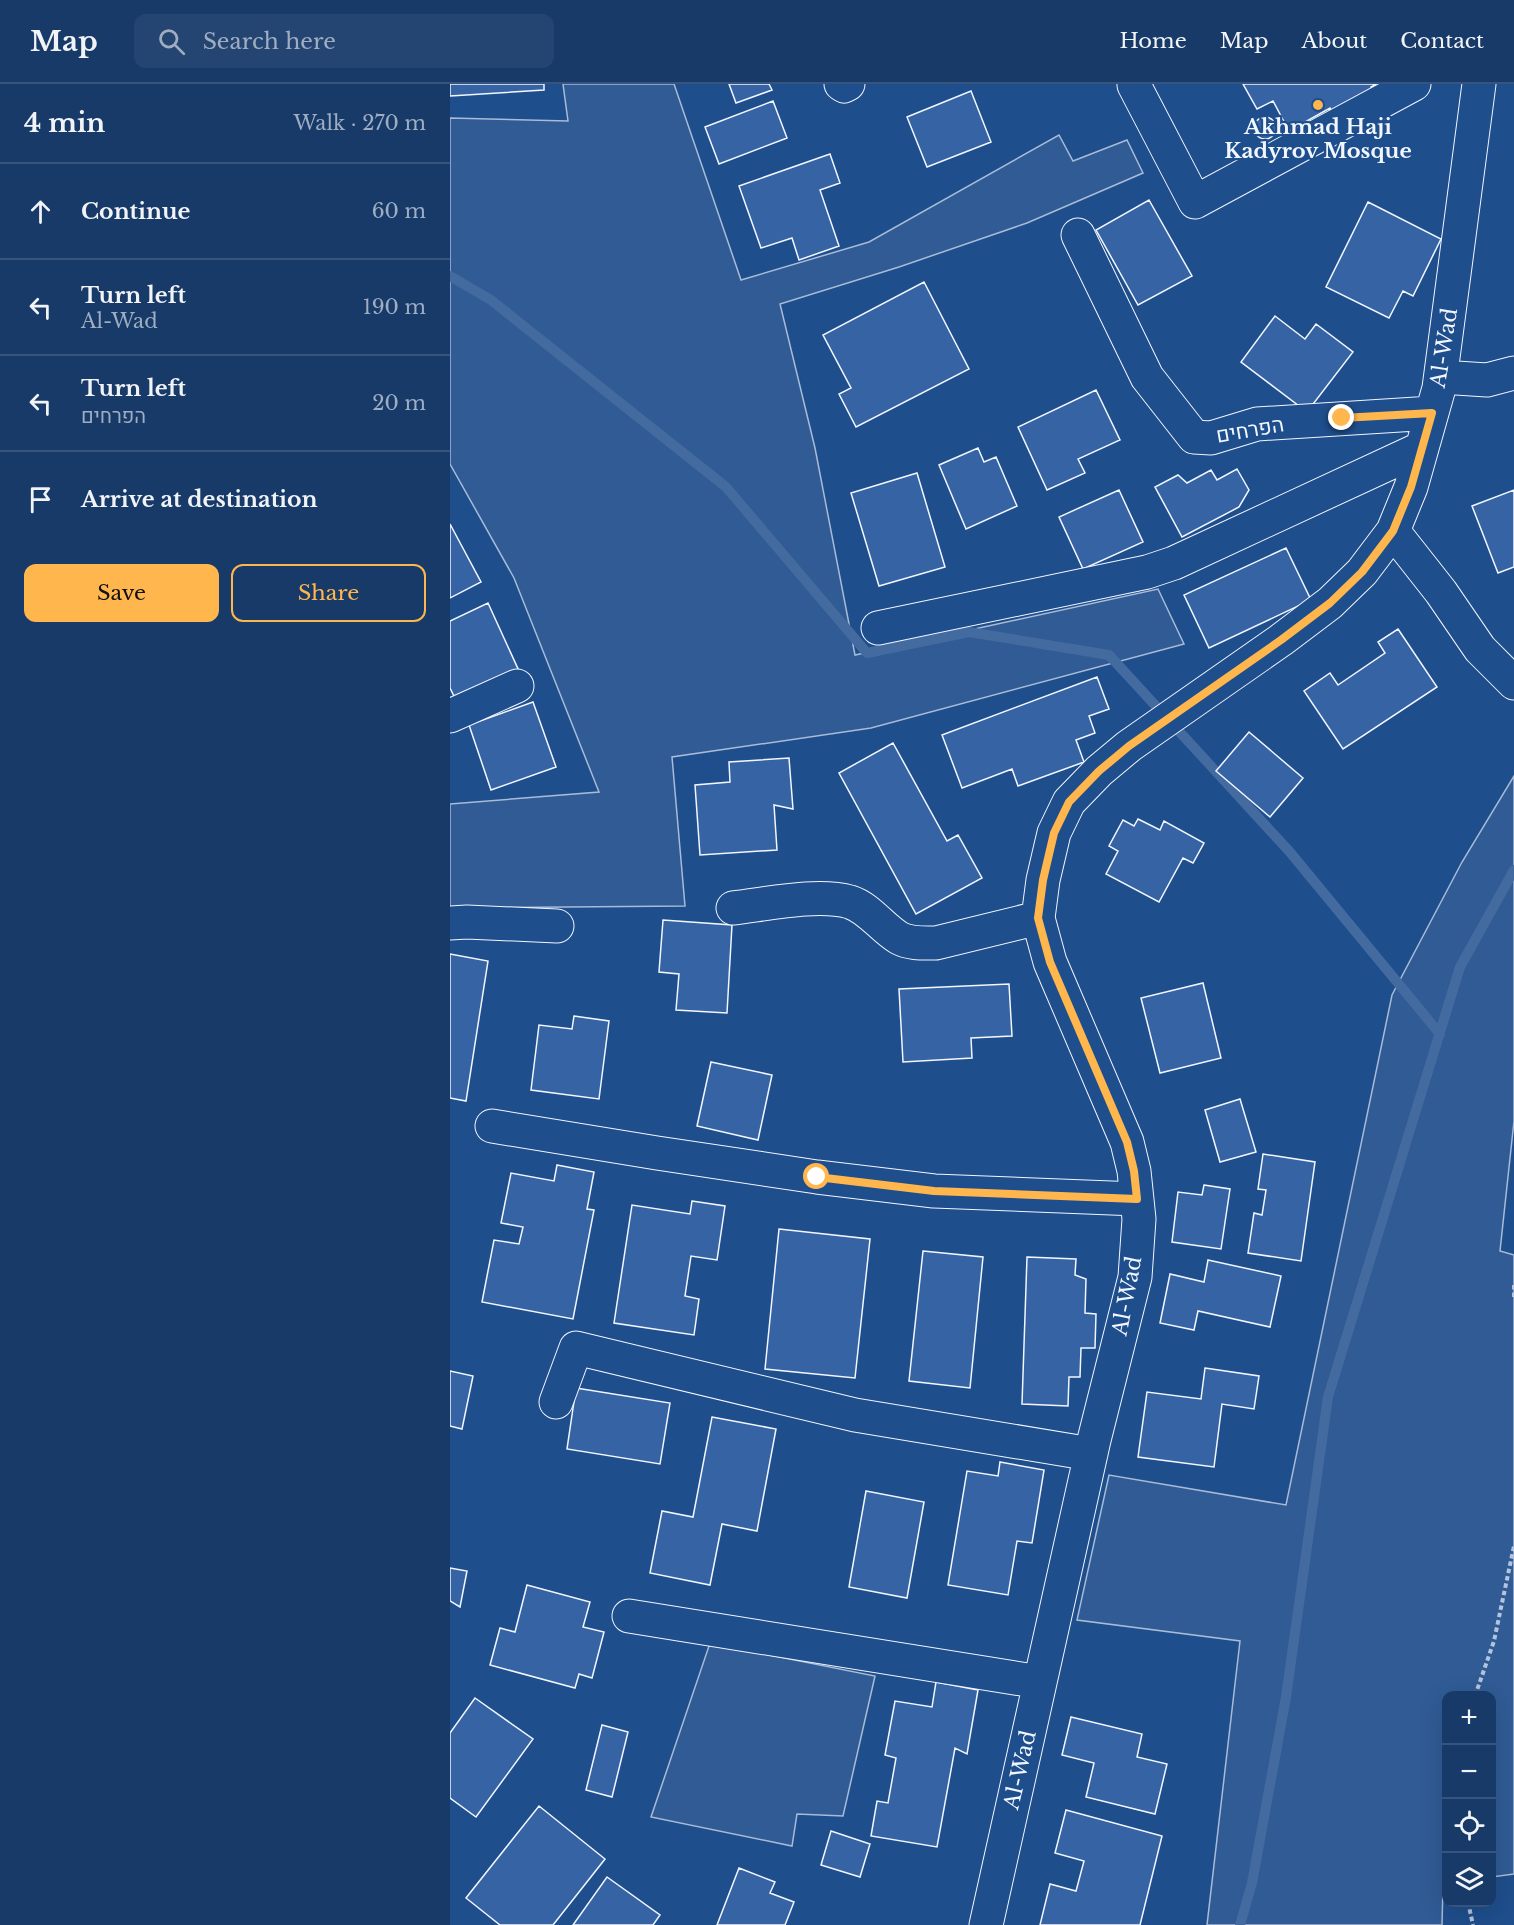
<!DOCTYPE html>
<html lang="en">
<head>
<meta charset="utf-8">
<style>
	:root { --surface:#173a69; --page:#244571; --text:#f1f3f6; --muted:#9eadc0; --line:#36547d; --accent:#ffb74d }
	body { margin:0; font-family:"Libre Baskerville",Heebo,serif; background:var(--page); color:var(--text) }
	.controls { position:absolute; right:18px; bottom:18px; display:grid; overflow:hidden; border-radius:12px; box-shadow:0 6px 24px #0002 }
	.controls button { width:54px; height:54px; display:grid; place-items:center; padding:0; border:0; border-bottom:2px solid var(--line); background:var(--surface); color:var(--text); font:30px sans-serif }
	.stop { position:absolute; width:18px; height:18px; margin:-14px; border:4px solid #ffb74d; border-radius:50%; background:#fff }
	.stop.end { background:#ffb74d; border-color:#fff; box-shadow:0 2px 6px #0008 }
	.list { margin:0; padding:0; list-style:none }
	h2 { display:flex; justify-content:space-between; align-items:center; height:78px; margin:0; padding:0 24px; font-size:26px }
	h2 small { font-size:20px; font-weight:400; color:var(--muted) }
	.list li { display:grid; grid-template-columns:39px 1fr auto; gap:18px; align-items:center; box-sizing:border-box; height:96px; padding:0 24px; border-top:2px solid var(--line) }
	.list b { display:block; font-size:22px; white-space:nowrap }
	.list p { margin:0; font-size:20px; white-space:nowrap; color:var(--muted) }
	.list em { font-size:20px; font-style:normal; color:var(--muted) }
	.actions { display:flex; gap:12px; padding:18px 24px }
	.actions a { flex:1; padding:14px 0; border:2px solid var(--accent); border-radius:12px; text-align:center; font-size:21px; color:var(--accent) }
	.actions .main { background:var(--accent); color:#111 }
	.icon { flex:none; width:33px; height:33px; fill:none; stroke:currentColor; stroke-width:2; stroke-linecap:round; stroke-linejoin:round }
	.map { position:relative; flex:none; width:1064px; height:1841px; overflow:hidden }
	header { display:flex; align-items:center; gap:36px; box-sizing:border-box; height:84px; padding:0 30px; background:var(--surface); border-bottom:2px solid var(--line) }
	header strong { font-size:28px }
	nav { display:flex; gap:33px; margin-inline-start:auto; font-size:21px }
	.search { width:420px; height:54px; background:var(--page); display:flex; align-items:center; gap:15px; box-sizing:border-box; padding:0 21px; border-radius:12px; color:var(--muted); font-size:22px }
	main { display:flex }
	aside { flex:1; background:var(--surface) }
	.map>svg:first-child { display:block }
	.green { fill:#305b95; stroke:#a8bbd7; stroke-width:1.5 }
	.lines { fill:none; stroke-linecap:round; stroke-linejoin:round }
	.stream { stroke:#446ba0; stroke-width:10 }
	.building { fill:#3563a3; stroke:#f2f6ff; stroke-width:1.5 }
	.minor-casing { stroke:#f2f6ff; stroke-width:35 }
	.path { stroke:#b3c4dc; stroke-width:4; stroke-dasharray:4.5 3; stroke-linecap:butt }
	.minor { stroke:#1f4e8c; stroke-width:33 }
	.route { stroke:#ffb74d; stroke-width:8 }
	.poi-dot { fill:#ffb74d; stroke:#1f4e8c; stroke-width:2 }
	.labels { text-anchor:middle; stroke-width:4.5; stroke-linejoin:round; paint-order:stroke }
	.poi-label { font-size:21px; font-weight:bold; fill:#f2f6ff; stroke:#1f4e8c }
	.street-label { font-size:21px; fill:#f2f6ff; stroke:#1f4e8c }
</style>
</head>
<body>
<header>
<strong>Map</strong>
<div class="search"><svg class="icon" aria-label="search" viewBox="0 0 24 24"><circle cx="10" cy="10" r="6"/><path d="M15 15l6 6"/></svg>Search here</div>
<nav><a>Home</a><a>Map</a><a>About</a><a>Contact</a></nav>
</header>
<main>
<aside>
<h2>4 min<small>Walk · 270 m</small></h2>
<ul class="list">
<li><svg class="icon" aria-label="ahead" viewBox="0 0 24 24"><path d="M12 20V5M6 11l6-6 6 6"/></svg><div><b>Continue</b></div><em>60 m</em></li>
<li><svg class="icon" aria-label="left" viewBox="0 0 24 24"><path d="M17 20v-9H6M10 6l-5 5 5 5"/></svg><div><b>Turn left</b><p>Al-Wad</p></div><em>190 m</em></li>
<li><svg class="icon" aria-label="left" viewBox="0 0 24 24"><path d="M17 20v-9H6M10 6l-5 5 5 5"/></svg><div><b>Turn left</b><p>הפרחים</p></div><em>20 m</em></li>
<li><svg class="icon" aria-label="arrive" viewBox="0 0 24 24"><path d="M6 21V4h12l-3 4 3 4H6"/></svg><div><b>Arrive at destination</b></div></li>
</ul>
<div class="actions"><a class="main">Save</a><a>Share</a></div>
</aside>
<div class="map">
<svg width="1064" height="1841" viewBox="0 0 1064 1841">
	<rect width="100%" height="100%" fill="#1f4e8c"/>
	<!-- green -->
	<path class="green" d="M113,0h111l67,196 128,-38 190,-107 14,26 54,-21 16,33 -116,50 -128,44 -119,37 35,144 40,207 303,-66 26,55 -313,84 -199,29 13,149 -235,2v-104l149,-12 -85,-214 -64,-114v-346l118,3z
		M1064,692v345l-14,130 14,4v619l-22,3v-181h-46v188l-3,1 -1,40h-235l33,-284 -163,-21 32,-145 177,30 106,-510 70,-133z
		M260,1559l165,33 -32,140 -46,-2 -5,32 -141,-29z"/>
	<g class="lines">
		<!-- stream -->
		<path class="stream" d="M0,192l41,24 235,187 141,166 102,-21 140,23 180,196 151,183
			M790,1841l12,-42 34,-186 42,-300 132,-430 54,-97"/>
	</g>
	<!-- building -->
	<path class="building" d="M0,0h94v6l-94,6z
		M279,0h40l3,6 -36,13z
		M793,0h133l-5,3 6,10 -42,22 -5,-11 -41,23 -16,-30 -16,8z
		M521,7l20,51 -64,25 -20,-50z
		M323,17l14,37 -68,26 -14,-37z
		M804 44a11 11 0 1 1 22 0a11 11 0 1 1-22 0Z
		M380,70l10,29 -20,7 19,56 -40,14 -7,-22 -31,10 -22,-62z
		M699,116l43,76 -54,29 -42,-75z
		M918,118l73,37 -28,57 -10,-5 -14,27 -63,-31z
		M474,198l45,87 -113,58 -17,-33 12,-6 -28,-53z
		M825,232l30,23 11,-15 37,28 -46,60 -66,-50z
		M646,306l24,50 -42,19 7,14 -38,17 -29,-63z
		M528,364l6,14 12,-5 21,49 -51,23 -27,-64z
		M787,385l12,21 -10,17 -57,30 -27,-50 23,-12 9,8 24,-13 6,10z
		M467,389l28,94 -66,19 -28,-93z
		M669,406l24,52 -60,27 -24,-52z
		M1064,406v77l-16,6 -26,-67z
		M0,440l31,58 -31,16z
		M836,464l25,52 -102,48 -25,-53z
		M38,519l31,68 -63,29 -6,-12v-67z
		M948,545l39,58 -94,62 -39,-58 26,-18 8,12 47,-32 -7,-11z
		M647,593l12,32 -20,7 6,17 -19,7 8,22 -66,24 -6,-17 -50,19 -20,-53z
		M83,618l23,65 -65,23 -22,-65z
		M799,648l54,46 -33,39 -54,-46z
		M443,659l54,98 11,-6 24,43 -66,36 -77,-141z
		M339,674l4,51 -19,-4 3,45 -77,5 -5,-70 35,-3 -1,-20z
		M688,735l22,11 4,-9 40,22 -11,20 -10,-5 -24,44 -53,-28 12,-23 -9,-5 14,-26 11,6z
		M213,836l69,5 -5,88 -51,-3 3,-36 -20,-2z
		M0,870l38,7 -22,140 -16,-3z
		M753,899l18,75 -61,15 -19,-75z
		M559,900l3,52 -41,2 1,20 -69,4 -4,-73z
		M124,932l35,5 -10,78 -68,-9 8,-65 33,4z
		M261,978l61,13 -14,65 -61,-14z
		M790,1015l16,53 -36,10 -15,-52z
		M813,1070l52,8 -14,99 -53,-8 6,-40 8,2 4,-25 -8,-1z
		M107,1081l37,7 -7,37 7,1 -21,109 -91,-17 12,-62 25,4 4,-17 -22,-4 10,-50 43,8z
		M754,1101l26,4 -9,60 -49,-7 6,-50 24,3z
		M242,1117l33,5 -8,54 -26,-4 -6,40 14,3 -5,36 -80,-12 18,-118 58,9z
		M329,1145l91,10 -15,139 -90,-9z
		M473,1167l60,6 -13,131 -61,-7z
		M577,1173l49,2 -1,16 11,4 -1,34 11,1 -1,34h-14l-1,29h-11l-1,29 -46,-2z
		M758,1176l73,16 -11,51 -72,-16 -4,19 -34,-7 10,-49 34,8z
		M755,1284l54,8 -5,33 -32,-5 -8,63 -76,-10 9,-65 54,7z
		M0,1287l23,5 -11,53 -12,-3z
		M126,1304l94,15 -10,61 -93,-15z
		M262,1333l64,12 -19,102 -35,-7 -12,61 -60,-12 12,-62 31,6z
		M550,1378l44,8 -12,73 -15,-2 -9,54 -60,-10 19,-114 31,5z
		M416,1407l58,11 -17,96 -58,-11z
		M0,1484l17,3 -7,36 -10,-6z
		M77,1501l63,17 -7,25 21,5 -12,46 -13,-4 -4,14 -85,-23 10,-37 15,4z
		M486,1598l42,8 -11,64 -12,-6 -18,99 -66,-11 6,-35 11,2 8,-45 -11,-3 10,-54 37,6z
		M25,1614l58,41 -57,78 -26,-19v-65z
		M621,1633l71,17 -5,23 30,7 -12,50 -69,-17 8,-34 -32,-8z
		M152,1641l26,7 -16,65 -26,-7z
		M89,1722l66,53 -52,66h-53l-34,-27z
		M616,1726l96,26 -22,89h-100l10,-41 26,7 8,-30 -29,-8z
		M381,1747l39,13 -10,33 -39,-12z
		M289,1784l36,14 -5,11 24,9 -9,23h-68z
		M157,1793l53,38 -7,10h-80z"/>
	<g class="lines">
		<defs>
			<path id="minor" d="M391,0l3,2 4,-2
				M686,0l-2,1 61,117 219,-118
				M628,151l69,142 47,60 17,1 46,-14 175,-11
				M991,293l46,3 27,-7
				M943,447l48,61 39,57 34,34
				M428,544l269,-56 27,-9 248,-115
				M0,632l67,-30
				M283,824c34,-4 85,-15 117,-6 19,6 32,26 49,36 11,6 25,5 37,5l102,-25
				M0,839l17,-1 90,4
				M42,1042l165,27 160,24 117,14 203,8
				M106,1318l20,-54 279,67 236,39
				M179,1532l411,66
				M536,1841l108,-485 41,-163 4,-58 -5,-48 -7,-29 -77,-180 -12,-44 5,-38 11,-47 15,-31 30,-31 30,-25 152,-106 49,-37 32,-31 31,-41 18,-44 28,-99 40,-304"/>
		</defs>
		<!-- minor casing -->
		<use href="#minor" class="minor-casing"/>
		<!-- path -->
		<path class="path" d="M1064,1201v13
			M1025,1612l19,-55 20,-95
			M1018,1818l5,23"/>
		<!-- minor -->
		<use href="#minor" class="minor"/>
	</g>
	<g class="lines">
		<!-- route -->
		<path class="route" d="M367,1093l117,14 203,8 -3,-28 -7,-29 -77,-180 -12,-44 5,-38 11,-47 15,-31 30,-31 30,-25 152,-106 49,-37 32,-31 31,-41 18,-44 21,-74 -90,5"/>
	</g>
	<!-- markers -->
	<circle class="poi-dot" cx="868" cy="21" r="6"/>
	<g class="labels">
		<!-- poi labels -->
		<g class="poi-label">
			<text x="868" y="50">Akhmad Haji<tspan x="868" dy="24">Kadyrov Mosque</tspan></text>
		</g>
		<!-- street labels -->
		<g class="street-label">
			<text transform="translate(994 264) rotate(-81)" y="7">Al-Wad</text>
			<text transform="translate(800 346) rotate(-10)" y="7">הפרחים</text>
			<text transform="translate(677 1212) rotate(-79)" y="7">Al-Wad</text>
			<text transform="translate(570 1686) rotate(-77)" y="7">Al-Wad</text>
		</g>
	</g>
</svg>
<div class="controls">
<button>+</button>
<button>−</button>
<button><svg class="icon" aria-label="locate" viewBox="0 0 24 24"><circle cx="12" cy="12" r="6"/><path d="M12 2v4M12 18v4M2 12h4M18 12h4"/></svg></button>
<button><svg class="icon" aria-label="layers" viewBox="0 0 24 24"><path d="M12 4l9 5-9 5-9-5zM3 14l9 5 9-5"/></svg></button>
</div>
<div class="stop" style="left:367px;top:1093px"></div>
<div class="stop end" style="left:892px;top:334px"></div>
</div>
</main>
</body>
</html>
